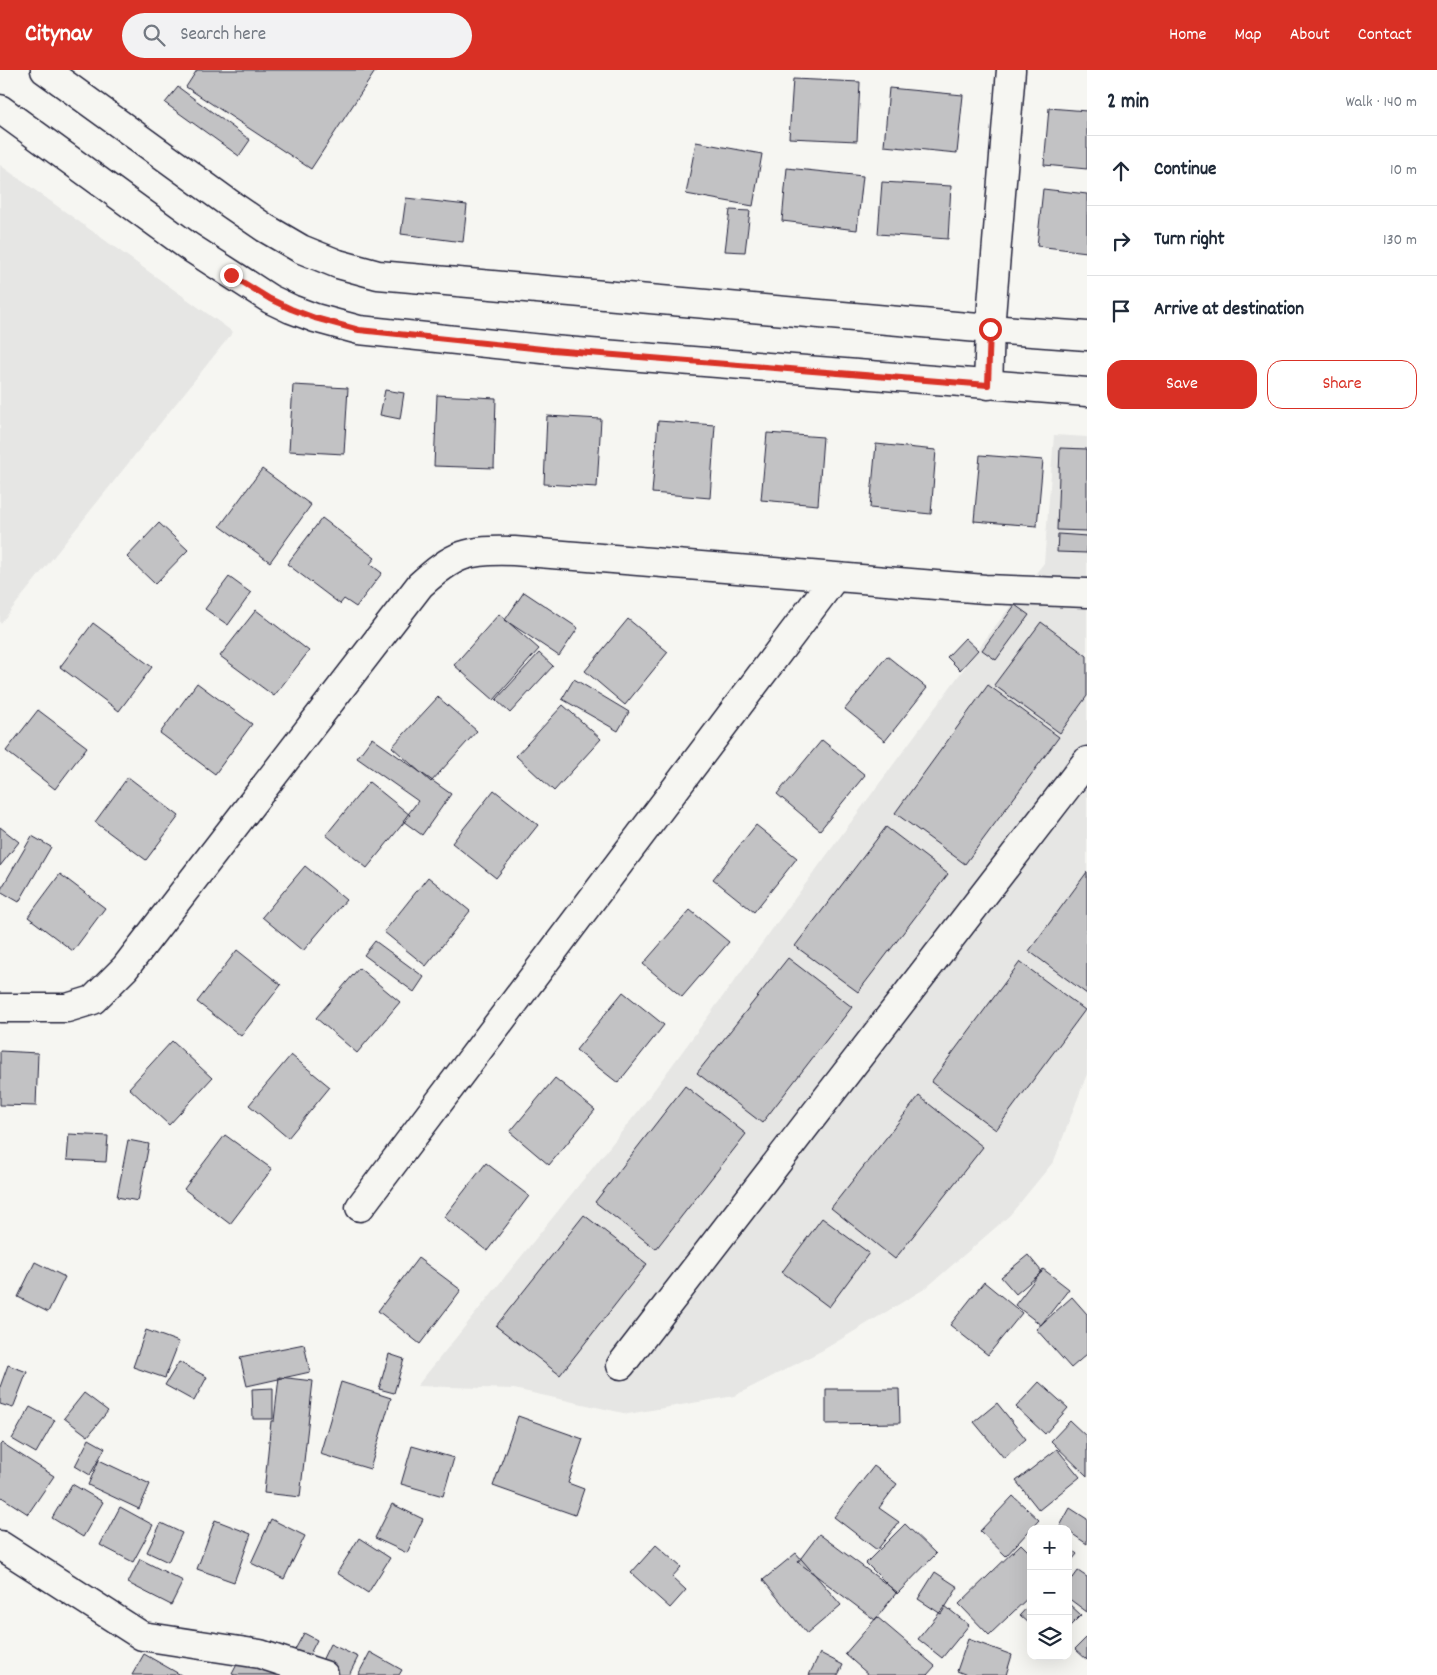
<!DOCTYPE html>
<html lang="en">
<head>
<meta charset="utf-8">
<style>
	:root { --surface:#fff; --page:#f2f2f3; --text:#1f2937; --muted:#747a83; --line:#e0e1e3; --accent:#d93025 }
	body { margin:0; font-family:Dekko,sans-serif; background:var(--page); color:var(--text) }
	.controls { position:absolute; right:15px; bottom:15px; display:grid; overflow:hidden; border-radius:10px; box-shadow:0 5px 20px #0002 }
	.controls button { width:45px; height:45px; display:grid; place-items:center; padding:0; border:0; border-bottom:1px solid var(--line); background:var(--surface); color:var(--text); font:25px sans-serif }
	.stop { position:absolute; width:15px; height:15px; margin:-11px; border:4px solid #d93025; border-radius:50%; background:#fff }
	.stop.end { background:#d93025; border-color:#fff; box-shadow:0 1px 5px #0008 }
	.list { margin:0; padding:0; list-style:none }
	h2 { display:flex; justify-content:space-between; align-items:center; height:65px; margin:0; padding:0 20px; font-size:21px }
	h2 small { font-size:16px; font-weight:400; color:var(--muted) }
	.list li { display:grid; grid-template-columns:32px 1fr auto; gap:15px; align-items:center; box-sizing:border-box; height:70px; padding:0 20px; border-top:1px solid var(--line) }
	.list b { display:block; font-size:19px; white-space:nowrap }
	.list em { font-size:16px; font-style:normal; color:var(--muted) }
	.actions { display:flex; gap:10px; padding:15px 20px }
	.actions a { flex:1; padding:11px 0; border:1px solid var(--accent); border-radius:15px; text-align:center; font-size:18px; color:var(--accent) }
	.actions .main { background:var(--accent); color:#fff }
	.icon { flex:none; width:28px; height:28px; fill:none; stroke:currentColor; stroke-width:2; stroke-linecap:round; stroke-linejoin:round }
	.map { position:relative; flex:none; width:1087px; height:1605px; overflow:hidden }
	header { display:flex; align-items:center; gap:30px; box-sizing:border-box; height:70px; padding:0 25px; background:var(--accent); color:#fff }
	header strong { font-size:24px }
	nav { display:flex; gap:28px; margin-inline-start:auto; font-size:18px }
	.search { width:350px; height:45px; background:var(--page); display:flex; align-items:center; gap:12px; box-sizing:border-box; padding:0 18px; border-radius:28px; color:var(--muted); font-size:19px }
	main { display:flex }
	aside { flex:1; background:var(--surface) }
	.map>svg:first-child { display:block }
	.built { fill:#e6e6e4 }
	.building { fill:#c2c2c4; stroke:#22223b }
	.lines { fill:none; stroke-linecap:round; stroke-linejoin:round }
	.minor-casing { stroke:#22223b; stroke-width:31 }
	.tertiary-casing { stroke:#22223b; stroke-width:31 }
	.minor { stroke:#f6f6f2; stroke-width:28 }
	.tertiary { stroke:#f6f6f2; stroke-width:28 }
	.route { stroke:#d93025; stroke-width:6 }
</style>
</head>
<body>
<header>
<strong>Citynav</strong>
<div class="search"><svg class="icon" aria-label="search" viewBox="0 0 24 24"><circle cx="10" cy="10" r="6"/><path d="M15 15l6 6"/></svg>Search here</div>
<nav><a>Home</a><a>Map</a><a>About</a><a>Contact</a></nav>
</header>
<main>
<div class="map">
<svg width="1087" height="1605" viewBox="0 0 1087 1605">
	<rect width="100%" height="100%" fill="#f6f6f2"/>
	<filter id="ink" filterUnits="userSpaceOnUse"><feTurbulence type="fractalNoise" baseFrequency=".02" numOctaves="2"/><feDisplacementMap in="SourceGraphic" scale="10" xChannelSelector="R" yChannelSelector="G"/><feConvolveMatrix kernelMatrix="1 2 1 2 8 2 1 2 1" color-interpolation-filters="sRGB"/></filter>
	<g filter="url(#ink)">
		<!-- built -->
		<path class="built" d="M0,95l233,167 -233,292z
			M1054,365l33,2v637l-33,87 -44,54 -84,73 -103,62 -89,46 -106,18 -114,-25 -97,-3 223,-277 353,-480 51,-66z"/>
		<!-- building -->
		<path class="building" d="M197,0h179l-65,99 -125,-82z
			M793,9l67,3 -3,59 -68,-3z
			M178,17l72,53 -11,16 -74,-53z
			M889,18l74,7 -6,58 -73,-7z
			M1049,38l38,3v58l-43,-4z
			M696,72l66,12 -9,52 -67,-12z
			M787,98l76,8 -6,54 -75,-9z
			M882,112l69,4 -3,53 -70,-5z
			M1043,119l44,5v58l-50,-6z
			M406,128l61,7 -4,37 -62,-8z
			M730,140l20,1 -5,41 -20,-1z
			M293,315l55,3 -4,66 -55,-3z
			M385,320l19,3 -4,26 -20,-4z
			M437,325l59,3 -2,70 -60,-2z
			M547,346l54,3 -4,68 -53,-3z
			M658,351l57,4 -5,73 -58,-5z
			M767,363l56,4 -5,68 -57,-5z
			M876,374l60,6 -5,64 -61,-6z
			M1060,378l27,1v82l-30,-1z
			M980,385l63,5 -6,66 -63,-5z
			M262,399l49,36 -41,57 -50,-36z
			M322,448l53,40 -5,6 12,9 -26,34 -12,-8 -4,5 -53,-40z
			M159,453l29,27 -33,34 -28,-27z
			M1058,464l29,2v17l-30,-1z
			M229,507l22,16 -23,32 -23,-16z
			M524,522l54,36 -19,28 -54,-36z
			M1015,535l14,10 -33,45 -14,-10z
			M256,540l53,41 -35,45 -54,-40z
			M499,544l40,35 -45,51 -40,-35z
			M628,549l40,33 -43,53 -40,-34z
			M1041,552l46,34v40l-27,37 -66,-48z
			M93,553l59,44 -33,44 -59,-44z
			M965,568l13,12 -18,20 -13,-13z
			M539,583l14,13 -43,47 -14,-13z
			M887,586l40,32 -42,53 -40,-32z
			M574,609l55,33 -11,19 -56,-32z
			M197,613l55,41 -37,50 -55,-41z
			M988,615l71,52 -94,127 -70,-51z
			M438,627l39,34 -46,51 -39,-35z
			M563,635l38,34 -47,52 -38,-35z
			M38,640l49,37 -32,42 -49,-38z
			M372,668l79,56 -29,41 -19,-14 15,-20 -61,-43z
			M822,670l43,35 -45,55 -43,-36z
			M128,707l51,39 -33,44 -51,-38z
			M369,712l41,33 -43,53 -41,-33z
			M494,720l44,35 -42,53 -44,-35z
			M756,755l41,33 -43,54 -41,-33z
			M0,757l19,15 -19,24z
			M886,757l62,47 -90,118 -63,-46z
			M32,766l19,11 -32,55 -19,-11z
			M305,796l41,34 -43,51 -41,-34z
			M1087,802v122l-58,-43z
			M60,804l45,34 -32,43 -45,-34z
			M428,807l42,34 -44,55 -42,-34z
			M690,840l39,32 -47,55 -39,-33z
			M375,871l49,36 -10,15 -50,-37z
			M237,880l44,35 -40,51 -44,-34z
			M788,888l64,49 -90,116 -65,-50z
			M1020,892l65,48 -89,120 -65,-48z
			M359,898l41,34 -43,51 -41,-35z
			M623,922l41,33 -46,58 -42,-33z
			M172,971l40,37 -43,47 -40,-37z
			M0,981l38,2 -2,53 -36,-1z
			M291,985l39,32 -42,51 -39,-33z
			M555,1008l40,32 -46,55 -39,-33z
			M685,1016l61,48 -90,115 -61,-47z
			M919,1026l64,51 -88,112 -64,-51z
			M69,1064l39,2 -2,26 -39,-2z
			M225,1065l47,34 -42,55 -46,-35z
			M128,1070l21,4 -11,57 -21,-4z
			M486,1093l43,33 -42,55 -43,-34z
			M584,1145l63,49 -87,111 -64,-49z
			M822,1148l47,35 -40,54 -47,-35z
			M1028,1185l14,17 -26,22 -15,-17z
			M418,1188l43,32 -41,54 -42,-33z
			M35,1192l30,15 -17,35 -30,-15z
			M1043,1199l26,20 -28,36 -26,-20z
			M984,1212l38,31 -34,42 -38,-30z
			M1072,1227l15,17v40l-16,14 -35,-39z
			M146,1260l33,12 -14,36 -32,-11z
			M304,1274l6,28 -63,14 -7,-29z
			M389,1284l15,5 -10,34 -15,-4z
			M179,1292l28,15 -13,24 -29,-16z
			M8,1295l19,7 -14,36 -13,-4v-17z
			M279,1307l34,4 -13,116 -36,-4 7,-72h3z
			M341,1312l50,16 -21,71 -50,-15z
			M1039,1312l29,26 -23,26 -29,-27z
			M273,1318v31h-20l-1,-30z
			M826,1319h73l1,34 -74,1z
			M84,1323l24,18 -20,25 -24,-18z
			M997,1333l29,36 -22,19 -30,-36z
			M30,1337l25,13 -19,33 -24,-14z
			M518,1346l65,23 -15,44 16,6 -9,26 -82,-29z
			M1070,1351l17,16v39l-36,-35z
			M89,1369l16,9 -15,27 -15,-9z
			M2,1373l52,33 -26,38 -28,-18v-51z
			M412,1376l42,12 -11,38 -42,-12z
			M1057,1379l23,28 -41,33 -23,-29z
			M99,1390l51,24 -11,25 -51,-24z
			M874,1396l23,18 -18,24 20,14 -22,28 -43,-33z
			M72,1414l31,18 -20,35 -31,-19z
			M1013,1426l26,24 -33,36 -26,-25z
			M392,1434l31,15 -16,34 -32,-15z
			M120,1437l33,18 -20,37 -33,-17z
			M1070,1438l17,11v25l-19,-13v-2h-4l-4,-3z
			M271,1449l34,17 -21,43 -33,-16z
			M215,1450l36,14 -17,48 -37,-13z
			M161,1453l21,10 -14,29 -21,-10z
			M905,1454l31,30 -39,40 -31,-31z
			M819,1464l78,58 -22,28 -77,-58z
			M359,1468l31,20 -22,35 -31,-20z
			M1021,1474l10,10v41l-42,40 -30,-31z
			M656,1475l25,22 -9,10 14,13 -16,18 -39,-35z
			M1068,1476l9,8 -9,11z
			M796,1483l45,52 -34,29 -44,-54z
			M140,1489l43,22 -12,24 -43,-22z
			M1078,1501l9,6v35l-19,-14v-13z
			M935,1502l23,15 -17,27 -23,-15z
			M1031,1533v22l-11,-10z
			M1068,1533l13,12 -13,13z
			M945,1536l24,19 -27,33 -24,-19z
			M877,1547l58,49 -8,9h-58l-24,-21z
			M304,1563l13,7 -18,35h-64l-3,-1 19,-37 40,20z
			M1087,1567v23l-12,-11z
			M968,1569l44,16 -6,20h-39l-10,-4z
			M330,1574l28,13 -9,18h-34z
			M370,1582l32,18 -3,5h-41z
			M820,1583l23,12 -5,10h-29z
			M144,1584l37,21h-49z"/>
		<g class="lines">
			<defs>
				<path id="minor" d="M988,315l2,-56 21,-259
					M0,938h67l26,-8 32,-32 295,-383c34,-31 48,-36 94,-34l471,38 102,4
					M360,1137l475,-630
					M621,1295l466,-604
					M0,1475l142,91 118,18 64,21"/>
				<path id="tertiary" d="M45,0l185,134 35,24 36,21 37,15 40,11 612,54 97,7
					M0,39l188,137 82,53 21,10 24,9 44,12 193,20 535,42"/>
			</defs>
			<!-- minor casing -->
			<use href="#minor" class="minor-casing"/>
			<!-- tertiary casing -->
			<use href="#tertiary" class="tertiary-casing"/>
			<!-- minor -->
			<use href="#minor" class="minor"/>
			<!-- tertiary -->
			<use href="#tertiary" class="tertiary"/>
		</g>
	</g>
	<g class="lines" filter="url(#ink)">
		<!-- route -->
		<path class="route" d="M231,205l39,24 21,10 24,9 44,12 193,20 436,35 2,-56"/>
	</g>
</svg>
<div class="controls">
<button>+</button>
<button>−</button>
<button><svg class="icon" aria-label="layers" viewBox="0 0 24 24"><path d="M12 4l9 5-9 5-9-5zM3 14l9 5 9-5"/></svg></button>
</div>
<div class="stop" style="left:990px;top:259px"></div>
<div class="stop end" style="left:231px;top:205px"></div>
</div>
<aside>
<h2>2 min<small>Walk · 140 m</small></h2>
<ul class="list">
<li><svg class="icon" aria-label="ahead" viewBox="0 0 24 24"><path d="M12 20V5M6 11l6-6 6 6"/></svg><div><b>Continue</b></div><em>10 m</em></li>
<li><svg class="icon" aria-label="right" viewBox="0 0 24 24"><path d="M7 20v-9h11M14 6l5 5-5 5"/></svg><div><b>Turn right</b></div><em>130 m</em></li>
<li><svg class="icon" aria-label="arrive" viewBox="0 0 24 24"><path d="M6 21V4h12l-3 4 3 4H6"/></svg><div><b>Arrive at destination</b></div></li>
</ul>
<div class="actions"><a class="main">Save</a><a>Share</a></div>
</aside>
</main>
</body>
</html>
